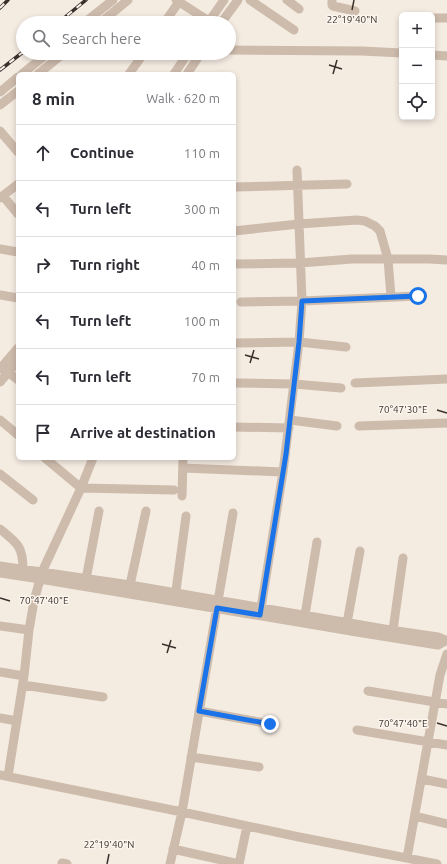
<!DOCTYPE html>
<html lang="en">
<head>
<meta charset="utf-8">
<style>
	:root { --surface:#fff; --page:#f7f7f7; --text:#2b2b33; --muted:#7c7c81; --line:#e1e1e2 }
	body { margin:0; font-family:Ubuntu,sans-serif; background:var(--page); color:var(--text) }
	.controls { position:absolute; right:12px; top:12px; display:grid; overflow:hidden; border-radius:6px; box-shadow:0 2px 6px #0003 }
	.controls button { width:36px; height:36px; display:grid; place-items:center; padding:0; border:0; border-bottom:1px solid var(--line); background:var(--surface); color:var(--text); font:20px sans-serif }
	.stop { position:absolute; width:12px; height:12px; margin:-9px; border:3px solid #1a73e8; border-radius:50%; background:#fff }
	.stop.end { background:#1a73e8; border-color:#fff; box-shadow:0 1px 4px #0008 }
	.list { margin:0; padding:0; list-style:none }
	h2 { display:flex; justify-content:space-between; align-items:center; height:52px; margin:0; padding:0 16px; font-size:17px }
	h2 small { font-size:13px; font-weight:400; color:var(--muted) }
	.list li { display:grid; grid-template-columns:26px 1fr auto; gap:12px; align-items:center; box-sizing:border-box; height:56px; padding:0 16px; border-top:1px solid var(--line) }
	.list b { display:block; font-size:15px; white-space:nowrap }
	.list em { font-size:13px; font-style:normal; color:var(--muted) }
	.icon { flex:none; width:22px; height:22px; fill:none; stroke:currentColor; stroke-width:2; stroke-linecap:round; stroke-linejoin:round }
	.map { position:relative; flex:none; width:447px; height:864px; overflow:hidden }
	.search { position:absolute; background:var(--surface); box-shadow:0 2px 6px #0003; left:16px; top:16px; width:220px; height:44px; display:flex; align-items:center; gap:10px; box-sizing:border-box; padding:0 14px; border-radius:22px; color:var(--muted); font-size:15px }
	.panel { position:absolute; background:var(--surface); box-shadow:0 2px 6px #0003; left:16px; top:72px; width:220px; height:388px; border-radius:6px }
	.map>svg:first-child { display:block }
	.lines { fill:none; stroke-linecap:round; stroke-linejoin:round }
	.minor { stroke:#cdbbac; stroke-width:9 }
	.rail-casing { stroke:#3b302b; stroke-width:3.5 }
	.rail { stroke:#fbf5ee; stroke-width:2; stroke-dasharray:6; stroke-linecap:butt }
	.route { stroke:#1a73e8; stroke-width:5 }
	.ticks { fill:none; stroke:#3b302b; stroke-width:1.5 }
	.ticks-label { font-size:10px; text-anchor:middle; fill:#3b302b; stroke:#fbf5ee; stroke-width:3; stroke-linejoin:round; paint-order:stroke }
</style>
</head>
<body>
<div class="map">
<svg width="447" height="864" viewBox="0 0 447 864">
	<rect width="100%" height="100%" fill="#f4ebe1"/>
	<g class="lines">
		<!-- minor -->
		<path class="minor" d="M176,0l36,23
			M250,0l44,30
			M287,0l12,9
			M332,0v5l1,1 22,5
			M432,18h15
			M84,23l29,-23
			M100,23l28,-23
			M164,23l15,-21
			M208,23l16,-23
			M221,23l17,-23
			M229,50l133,1 40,2
			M432,55l15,1
			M22,74l26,-21
			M38,74l26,-21
			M129,74l15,-21
			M174,74l14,-21
			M187,74l14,-21
			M0,92l18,-15
			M0,105l18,-14
			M0,131l18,21
			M234,187l113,-3
			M3,196l15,18
			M0,198l18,-14
			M234,231l65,-7 58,-4 8,1 10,5 5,5 8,28 3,38
			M0,249l18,3
			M234,264l66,-1 52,-4h77l18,1
			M0,295l18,3
			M241,302l61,-1 116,-5
			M236,343l63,-1 47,5
			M0,369l18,-21
			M8,372l10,8
			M0,382l18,-21
			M234,383l60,1 47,4
			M355,383l92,-4
			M0,420l18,15
			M290,420l47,6
			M359,426l88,-3
			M234,427l55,1
			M45,458l36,30 93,2
			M183,468l100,4
			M0,474l33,26
			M182,496l1,-38
			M0,529c17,14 23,17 23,40
			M0,566l130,19 260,45 48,7 7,3
			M0,573l40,6 317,53 81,13 9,-5
			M86,579l13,-68
			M130,585l16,-74
			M175,598l11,-82
			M260,614l23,-142 16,-130 3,-41 -5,-131
			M304,621l13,-79
			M347,623l13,-72
			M0,626l29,4
			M393,630l10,-72
			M0,672l24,4
			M23,685l80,12
			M368,691l79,13
			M199,711l71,13
			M0,718l17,3
			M357,730l90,15
			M191,757l68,10
			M0,775l182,37 117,25 138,27
			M8,776l16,-100 5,-46 5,-29 8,-29 39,-84 12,-30
			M422,779l25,5
			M415,816l32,8
			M173,849l66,15
			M407,858l33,-183 7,-21
			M62,863l5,1
			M170,864l12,-52 51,-299
			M239,864l8,-38"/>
		<defs>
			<path id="rail" d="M0,8l8,-8
				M58,23l28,-23
				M0,70l23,-18"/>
		</defs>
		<!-- rail casing -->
		<use href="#rail" class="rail-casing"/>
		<!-- rail -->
		<use href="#rail" class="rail"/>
	</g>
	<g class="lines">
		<!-- route -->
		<path class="route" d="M270,724l-71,-13 18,-103 43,7 26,-161 13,-112 3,-41 116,-5"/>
	</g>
	<!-- ticks -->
	<path class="ticks" d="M352,10l2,-10M329,65l13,4M333,74l4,-14M245,355l14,4M250,363l4,-13M437,410l10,3M0,598l10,3M162,644l14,4M167,653l4,-13M437,723l10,3M107,864l2,-10"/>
	<g class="ticks-label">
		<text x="352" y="23">22°19'40"N</text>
		<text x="403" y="413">70°47'30"E</text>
		<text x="44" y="604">70°47'40"E</text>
		<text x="403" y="727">70°47'40"E</text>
		<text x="109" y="848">22°19'40"N</text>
	</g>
</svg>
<div class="controls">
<button>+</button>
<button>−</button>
<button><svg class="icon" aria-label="locate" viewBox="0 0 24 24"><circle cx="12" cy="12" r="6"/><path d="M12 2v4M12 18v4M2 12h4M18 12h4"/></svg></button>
</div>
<div class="stop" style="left:418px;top:296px"></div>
<div class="stop end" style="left:270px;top:724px"></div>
<div class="search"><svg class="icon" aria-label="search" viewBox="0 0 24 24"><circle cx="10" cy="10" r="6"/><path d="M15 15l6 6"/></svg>Search here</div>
<section class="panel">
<h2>8 min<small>Walk · 620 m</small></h2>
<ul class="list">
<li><svg class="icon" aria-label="ahead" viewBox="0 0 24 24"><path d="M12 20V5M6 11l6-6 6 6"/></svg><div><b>Continue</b></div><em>110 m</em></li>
<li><svg class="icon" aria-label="left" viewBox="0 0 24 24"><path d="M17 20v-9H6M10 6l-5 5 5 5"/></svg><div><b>Turn left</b></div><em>300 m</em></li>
<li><svg class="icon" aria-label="right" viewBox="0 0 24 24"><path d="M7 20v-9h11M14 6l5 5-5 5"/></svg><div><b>Turn right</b></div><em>40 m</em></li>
<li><svg class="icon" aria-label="left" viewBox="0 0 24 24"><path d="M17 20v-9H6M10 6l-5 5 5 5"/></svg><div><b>Turn left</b></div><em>100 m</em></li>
<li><svg class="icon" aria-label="left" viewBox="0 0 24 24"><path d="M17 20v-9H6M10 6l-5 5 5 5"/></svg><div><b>Turn left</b></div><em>70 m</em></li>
<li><svg class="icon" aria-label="arrive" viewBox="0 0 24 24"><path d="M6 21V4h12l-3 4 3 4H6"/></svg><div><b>Arrive at destination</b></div></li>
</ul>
</section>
</div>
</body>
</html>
